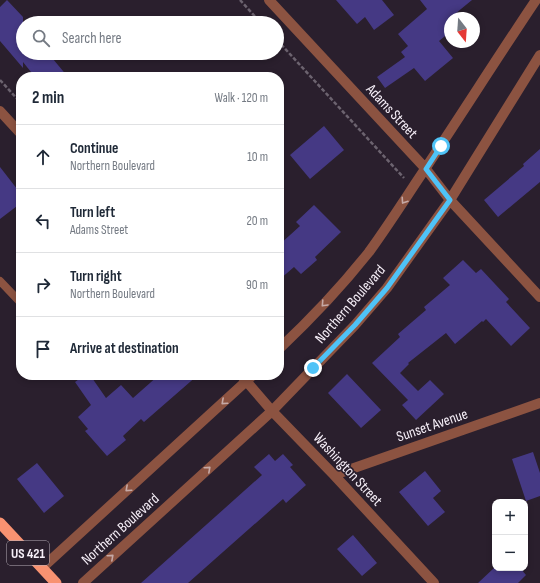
<!DOCTYPE html>
<html lang="en">
<head>
<meta charset="utf-8">
<style>
	:root { --surface:#fff; --page:#f2f2f3; --text:#1f2937; --muted:#747a83; --line:#e0e1e3 }
	body { margin:0; font-family:"Sofia Sans Condensed",sans-serif; background:var(--page); color:var(--text) }
	.controls { position:absolute; right:12px; bottom:12px; display:grid; overflow:hidden; border-radius:8px; box-shadow:0 2px 6px #0003 }
	.controls button { width:36px; height:36px; display:grid; place-items:center; padding:0; border:0; border-bottom:1px solid var(--line); background:var(--surface); color:var(--text); font:20px sans-serif }
	.compass { position:absolute; left:444px; top:12px; width:36px; height:36px; border-radius:50%; background:var(--surface); box-shadow:0 2px 6px #0003; rotate:163deg }
	.stop { position:absolute; width:12px; height:12px; margin:-9px; border:3px solid #4fc3f7; border-radius:50%; background:#fff }
	.stop.end { background:#4fc3f7; border-color:#fff; box-shadow:0 1px 4px #0008 }
	.list { margin:0; padding:0; list-style:none }
	h2 { display:flex; justify-content:space-between; align-items:center; height:52px; margin:0; padding:0 16px; font-size:17px }
	h2 small { font-size:13px; font-weight:400; color:var(--muted) }
	.list li { display:grid; grid-template-columns:26px 1fr auto; gap:12px; align-items:center; box-sizing:border-box; height:64px; padding:0 16px; border-top:1px solid var(--line) }
	.list b { display:block; font-size:15px; white-space:nowrap }
	.list p { margin:0; font-size:13px; white-space:nowrap; color:var(--muted) }
	.list em { font-size:13px; font-style:normal; color:var(--muted) }
	.icon { flex:none; width:22px; height:22px; fill:none; stroke:currentColor; stroke-width:2; stroke-linecap:round; stroke-linejoin:round }
	.map { position:relative; flex:none; width:540px; height:583px; overflow:hidden }
	.search { position:absolute; background:var(--surface); box-shadow:0 2px 6px #0003; left:16px; top:16px; width:268px; height:44px; display:flex; align-items:center; gap:10px; box-sizing:border-box; padding:0 14px; border-radius:22px; color:var(--muted); font-size:15px }
	.panel { position:absolute; background:var(--surface); box-shadow:0 2px 6px #0003; left:16px; top:72px; width:268px; height:308px; border-radius:16px }
	.map>svg:first-child { display:block }
	.building { fill:#453984 }
	.lines { fill:none; stroke-linecap:round; stroke-linejoin:round }
	.path { stroke:#6c636f; stroke-width:2.5; stroke-dasharray:4 2; stroke-linecap:butt }
	.service { stroke:#8c5341; stroke-width:8 }
	.minor { stroke:#8c5341; stroke-width:10 }
	.trunk { stroke:#f89271; stroke-width:11 }
	.oneway { stroke:#c6a9a6 }
	.route { stroke:#4fc3f7; stroke-width:5 }
	.labels { text-anchor:middle; stroke-width:3.5; stroke-linejoin:round; paint-order:stroke }
	.shield { fill:#2a1f2d; stroke:#b9b1bb; stroke-width:1 }
	.shield-label { font-size:14px; font-weight:bold; fill:#f6eff8 }
	.street-label { font-size:15px; fill:#f6eff8; stroke:#2a1f2d }
</style>
</head>
<body>
<div class="map">
<svg width="540" height="583" viewBox="0 0 540 583">
	<rect width="100%" height="100%" fill="#2a1f2d"/>
	<!-- building -->
	<path class="building" d="M7,0l16,17v36h25l20,24h-33l-12,-15v6l-23,-27v-34z
		M336,0h46l12,15 -20,15 -9,-13 -8,7z
		M420,0h52l-22,18v14l-11,9 14,17 -28,23 -11,-13 -29,20 -8,-11 28,-20 -4,-5 7,-6 -10,-12 29,-25z
		M324,126l20,24 -34,29 -20,-24z
		M540,149v33l-42,35 -14,-17 40,-34 -1,-2z
		M0,167l21,27v9l-21,16z
		M314,205l27,27 -26,25 2,3 -16,14 -7,-7 -15,13v-35l21,-19 -4,-4z
		M463,260l13,13 5,-4 28,30 -3,3 24,26 -19,18 -25,-27 -3,3 -1,-1 -27,23 -9,-11 -38,30 1,1 -9,9 18,18 12,-11 14,14 -28,26 -14,-15 6,-5 -36,-37 28,-26 -2,-3 28,-24 -2,-3 26,-22 -7,-7z
		M347,374l34,36 -20,18 -33,-35z
		M85,375h5l16,23 15,-13 12,13 26,-23h39l-54,47 -3,-3 -18,17 3,4 -19,16 -22,-25 3,-2 -10,-12 13,-12 -16,-23z
		M533,452l7,21v23l-14,5 -14,-42z
		M269,454l6,7 8,-7 10,11 -3,2 16,18 -20,18 -3,-4 -95,84h-47l121,-108 -8,-8z
		M37,463l27,33 -20,17 -27,-34z
		M425,471l16,20 -8,7 12,14 -17,14 -29,-34z
		M353,535l24,28 -15,13 -25,-27z
		M494,568h26l6,7 -8,8h-40z"/>
	<g class="lines">
		<!-- path -->
		<path class="path" d="M240,0l21,23
			M277,40l127,138
			M0,80l21,23"/>
		<!-- service -->
		<path class="service" d="M0,281l21,22"/>
		<!-- minor -->
		<path class="minor" d="M269,0l157,169 24,31 90,97
			M0,111l21,23
			M279,349c32,-30 63,-63 90,-97 16,-22 31,-45 46,-68 41,-61 80,-123 121,-184
			M241,375l31,36 62,64 100,108
			M334,475l206,-72
			M42,568l211,-193
			M83,583l189,-172 83,-86 32,-37 63,-88 90,-145"/>
		<!-- trunk -->
		<path class="trunk" d="M0,523l56,60"/>
	</g>
	<!-- one-way arrows -->
	<defs><path id="oneway-chevron" d="M-2-3.5L2.5 0L-2 3.5" fill="none" stroke-width="1.6" stroke-linecap="round" stroke-linejoin="round"/></defs>
	<g class="oneway">
		<use href="#oneway-chevron" transform="translate(404 201) rotate(124)"/>
		<use href="#oneway-chevron" transform="translate(324 304) rotate(133)"/>
		<use href="#oneway-chevron" transform="translate(224 402) rotate(138)"/>
		<use href="#oneway-chevron" transform="translate(208 469) rotate(-42)"/>
		<use href="#oneway-chevron" transform="translate(128 489) rotate(138)"/>
		<use href="#oneway-chevron" transform="translate(111 557) rotate(-42)"/>
	</g>
	<g class="lines">
		<!-- route -->
		<path class="route" d="M313,368l42,-43 32,-37 63,-88 -24,-31 15,-23"/>
	</g>
	<g class="labels">
		<!-- shield labels -->
		<rect class="shield" x="7" y="541" width="42" height="24" rx="3"/>
		<g class="shield-label">
			<text x="28" y="558">US 421</text>
		</g>
		<!-- street labels -->
		<g class="street-label">
			<text transform="translate(392 111) rotate(47)" y="5">Adams Street</text>
			<text transform="translate(350 304) rotate(-49)" y="5">Northern Boulevard</text>
			<text transform="translate(432 425) rotate(-19)" y="5">Sunset Avenue</text>
			<text transform="translate(348 469) rotate(47)" y="5">Washington Street</text>
			<text transform="translate(120 529) rotate(-42)" y="5">Northern Boulevard</text>
		</g>
	</g>
</svg>
<div class="controls">
<button>+</button>
<button>−</button>
</div>
<svg class="compass" viewBox="-18 -18 36 36"><path d="M0-13l5 13h-10z" fill="#e53935"/><path d="M0 13l5-13h-10z" fill="#747a83"/></svg>
<div class="stop" style="left:441px;top:146px"></div>
<div class="stop end" style="left:313px;top:368px"></div>
<div class="search"><svg class="icon" aria-label="search" viewBox="0 0 24 24"><circle cx="10" cy="10" r="6"/><path d="M15 15l6 6"/></svg>Search here</div>
<section class="panel">
<h2>2 min<small>Walk · 120 m</small></h2>
<ul class="list">
<li><svg class="icon" aria-label="ahead" viewBox="0 0 24 24"><path d="M12 20V5M6 11l6-6 6 6"/></svg><div><b>Continue</b><p>Northern Boulevard</p></div><em>10 m</em></li>
<li><svg class="icon" aria-label="left" viewBox="0 0 24 24"><path d="M17 20v-9H6M10 6l-5 5 5 5"/></svg><div><b>Turn left</b><p>Adams Street</p></div><em>20 m</em></li>
<li><svg class="icon" aria-label="right" viewBox="0 0 24 24"><path d="M7 20v-9h11M14 6l5 5-5 5"/></svg><div><b>Turn right</b><p>Northern Boulevard</p></div><em>90 m</em></li>
<li><svg class="icon" aria-label="arrive" viewBox="0 0 24 24"><path d="M6 21V4h12l-3 4 3 4H6"/></svg><div><b>Arrive at destination</b></div></li>
</ul>
</section>
</div>
</body>
</html>
